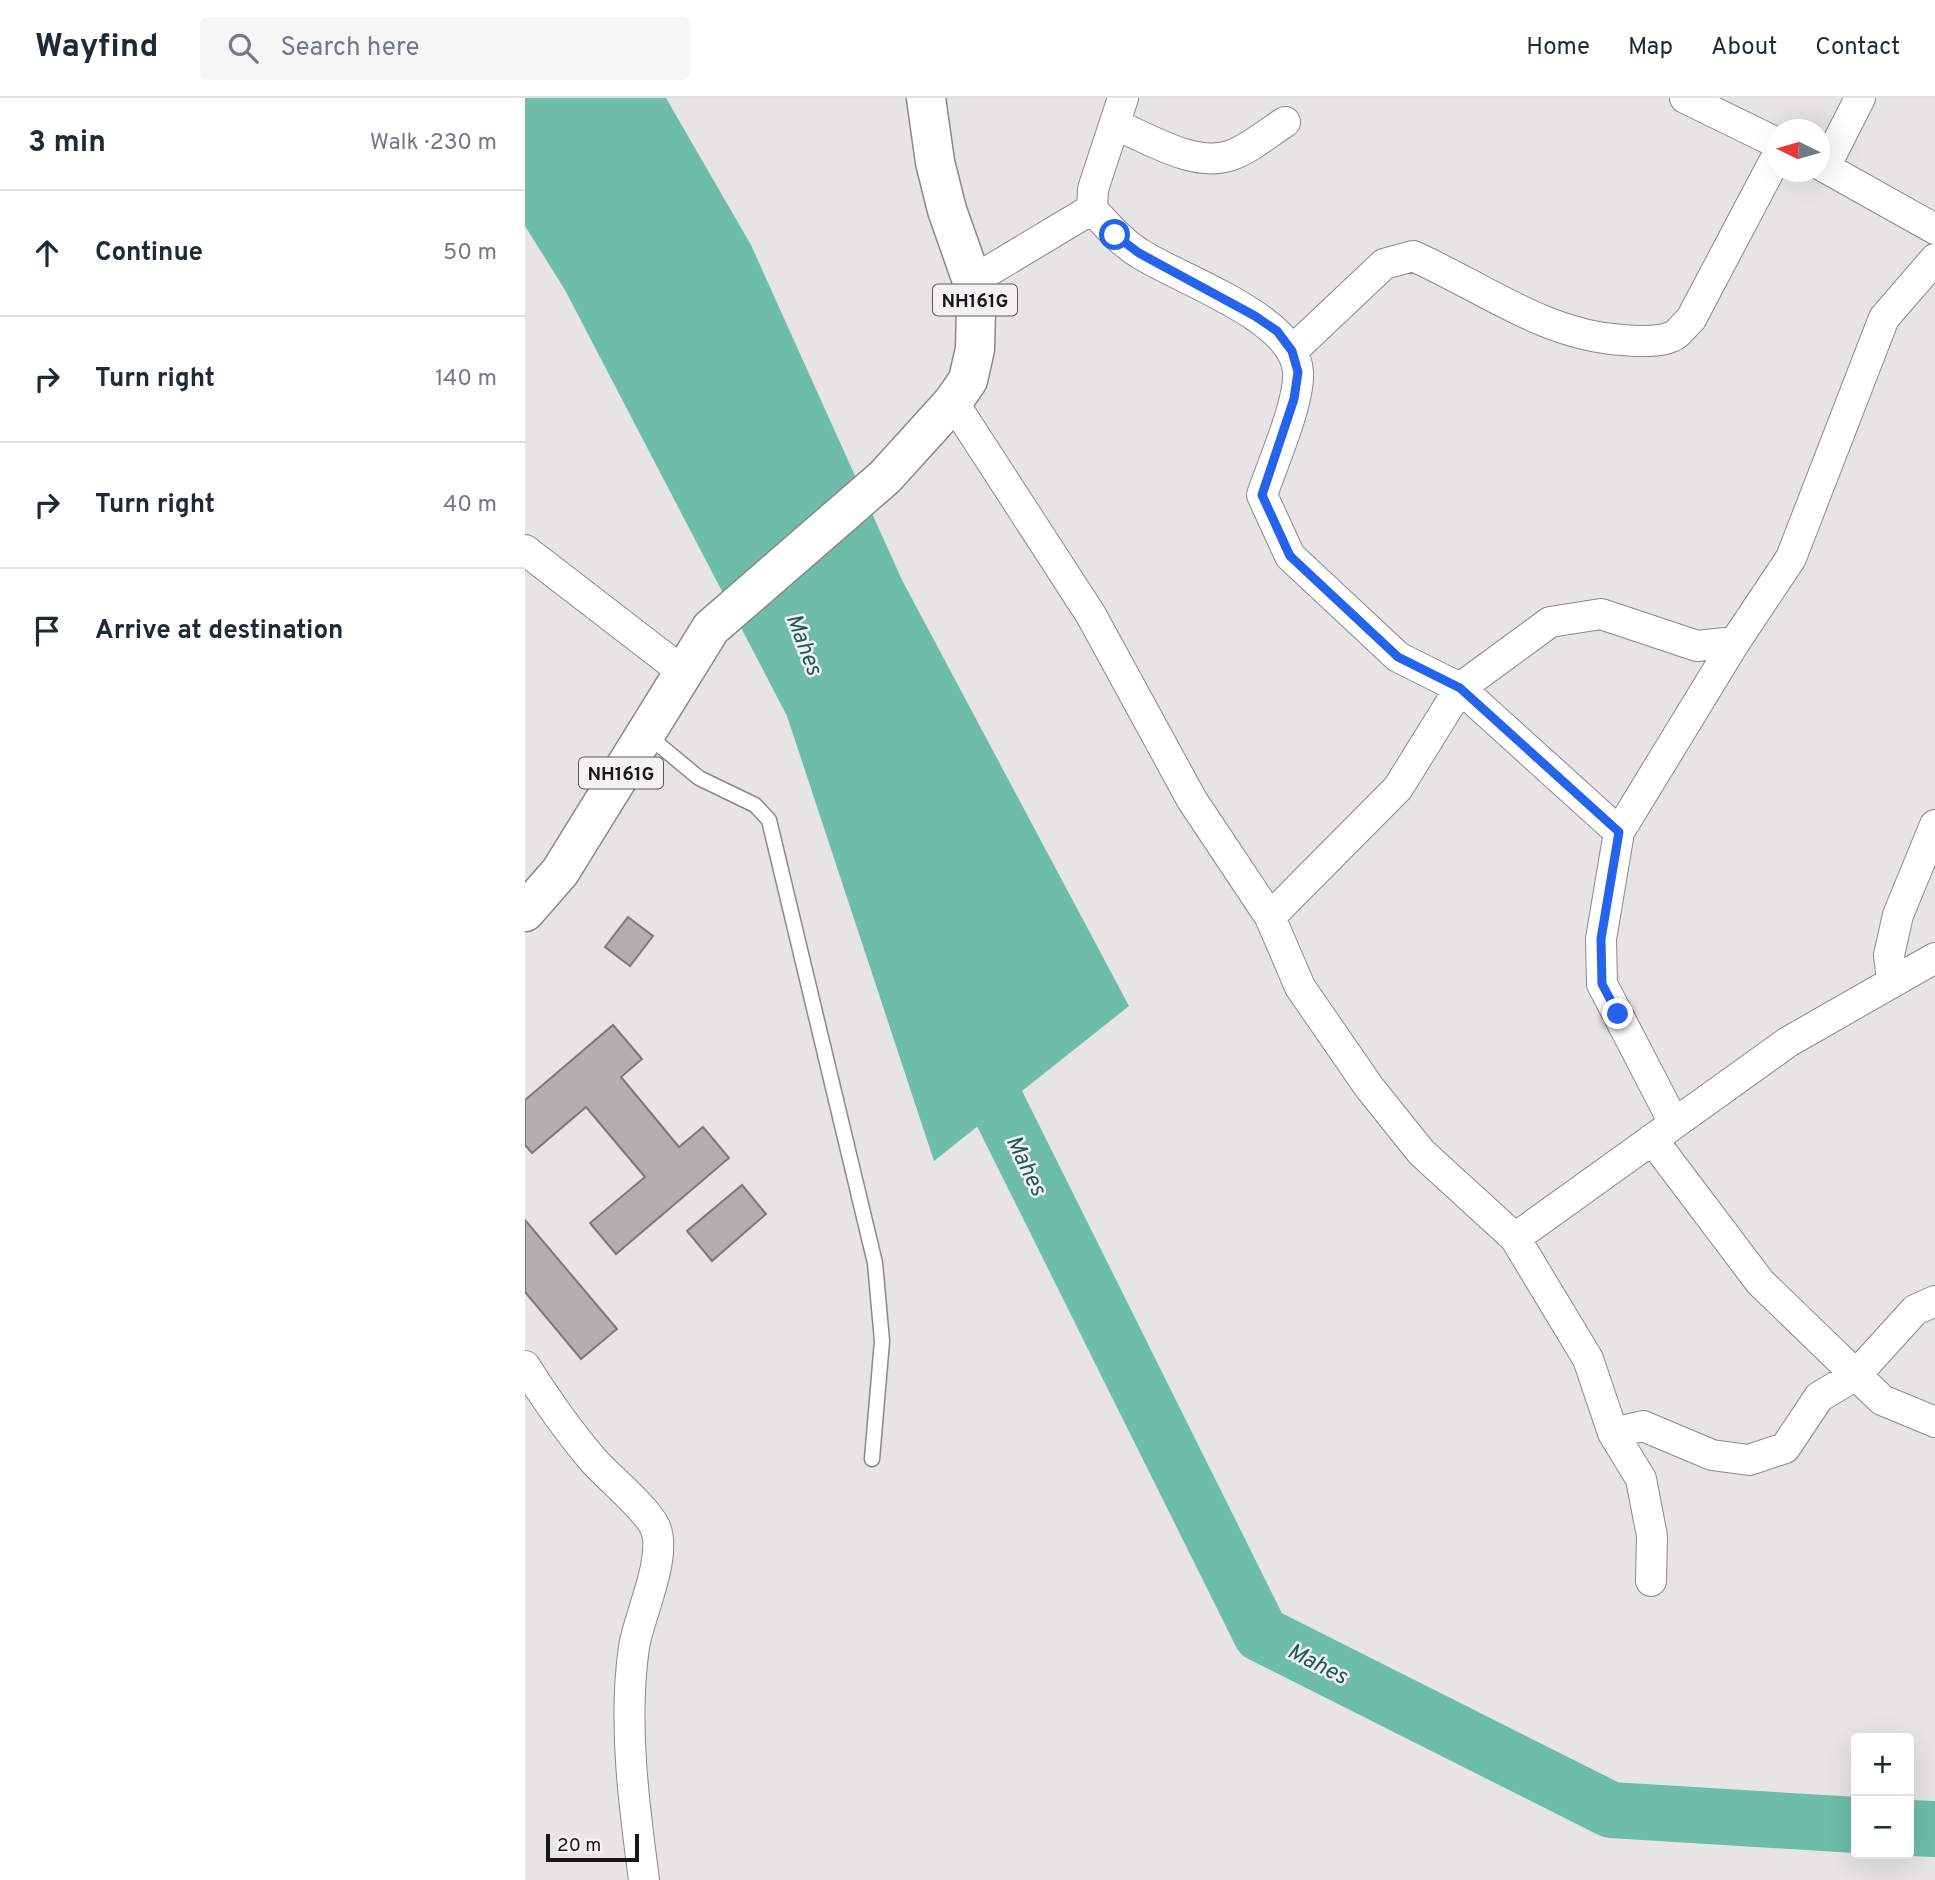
<!DOCTYPE html>
<html lang="en">
<head>
<meta charset="utf-8">
<style>
	:root { --surface:#fff; --page:#f6f6f7; --text:#1f2937; --muted:#747a83; --line:#e0e1e3 }
	body { margin:0; font-family:Overpass,sans-serif; background:var(--page); color:var(--text) }
	.controls { position:absolute; right:21px; bottom:21px; display:grid; overflow:hidden; border-radius:7px; box-shadow:0 7px 28px #0002 }
	.controls button { width:63px; height:63px; display:grid; place-items:center; padding:0; border:0; border-bottom:2px solid var(--line); background:var(--surface); color:var(--text); font:35px sans-serif }
	.compass { position:absolute; left:1242px; top:21px; width:63px; height:63px; border-radius:50%; background:var(--surface); box-shadow:0 7px 28px #0002; rotate:275deg }
	.scale { position:absolute; left:21px; bottom:18px; width:93px; box-sizing:border-box; padding-left:7px; border:4px solid #181717; border-top:0; font-size:19px; line-height:24px; white-space:nowrap; color:#181717; -webkit-text-stroke:5px #f4f1f4; paint-order:stroke }
	.stop { position:absolute; width:21px; height:21px; margin:-16px; border:5px solid #2563eb; border-radius:50%; background:#fff }
	.stop.end { background:#2563eb; border-color:#fff; box-shadow:0 2px 7px #0008 }
	.list { margin:0; padding:0; list-style:none }
	h2 { display:flex; justify-content:space-between; align-items:center; height:91px; margin:0; padding:0 28px; font-size:30px }
	h2 small { font-size:23px; font-weight:400; color:var(--muted) }
	.list li { display:grid; grid-template-columns:46px 1fr auto; gap:21px; align-items:center; box-sizing:border-box; height:126px; padding:0 28px; border-top:2px solid var(--line) }
	.list b { display:block; font-size:26px; white-space:nowrap }
	.list em { font-size:23px; font-style:normal; color:var(--muted) }
	.icon { flex:none; width:38px; height:38px; fill:none; stroke:currentColor; stroke-width:2; stroke-linecap:round; stroke-linejoin:round }
	.map { position:relative; flex:none; width:1410px; height:1782px; overflow:hidden }
	header { display:flex; align-items:center; gap:42px; box-sizing:border-box; height:98px; padding:0 35px; background:var(--surface); border-bottom:2px solid var(--line) }
	header strong { font-size:33px }
	nav { display:flex; gap:38px; margin-inline-start:auto; font-size:24px }
	.search { width:490px; height:63px; background:var(--page); display:flex; align-items:center; gap:18px; box-sizing:border-box; padding:0 24px; border-radius:7px; color:var(--muted); font-size:26px }
	main { display:flex }
	aside { flex:1; background:var(--surface) }
	.map>svg:first-child { display:block }
	.water { fill:#6dbda8 }
	.lines { fill:none; stroke-linecap:round; stroke-linejoin:round }
	.river { stroke:#6dbda8; stroke-width:56 }
	.building { fill:#b2afb1; stroke:#7c797b; stroke-width:2 }
	.lane-casing { stroke:#8b888a; stroke-width:17 }
	.street-casing { stroke:#8b888a; stroke-width:32 }
	.highway-casing { stroke:#8b888a; stroke-width:41 }
	.lane { stroke:#fff; stroke-width:14 }
	.street { stroke:#fff; stroke-width:30 }
	.highway { stroke:#fff; stroke-width:38 }
	.route { stroke:#2563eb; stroke-width:9 }
	.labels { text-anchor:middle; stroke-width:5; stroke-linejoin:round; paint-order:stroke }
	.shield { fill:#f4f1f4; stroke:#5a5859; stroke-width:2 }
	.shield-label { font-size:19px; font-weight:bold; fill:#181717 }
	.water-label { font-size:23px; font-style:italic; fill:#195b4c; stroke:#f4f1f4 }
</style>
</head>
<body>
<header>
<strong>Wayfind</strong>
<div class="search"><svg class="icon" aria-label="search" viewBox="0 0 24 24"><circle cx="10" cy="10" r="6"/><path d="M15 15l6 6"/></svg>Search here</div>
<nav><a>Home</a><a>Map</a><a>About</a><a>Contact</a></nav>
</header>
<main>
<aside>
<h2>3 min<small>Walk · 230 m</small></h2>
<ul class="list">
<li><svg class="icon" aria-label="ahead" viewBox="0 0 24 24"><path d="M12 20V5M6 11l6-6 6 6"/></svg><div><b>Continue</b></div><em>50 m</em></li>
<li><svg class="icon" aria-label="right" viewBox="0 0 24 24"><path d="M7 20v-9h11M14 6l5 5-5 5"/></svg><div><b>Turn right</b></div><em>140 m</em></li>
<li><svg class="icon" aria-label="right" viewBox="0 0 24 24"><path d="M7 20v-9h11M14 6l5 5-5 5"/></svg><div><b>Turn right</b></div><em>40 m</em></li>
<li><svg class="icon" aria-label="arrive" viewBox="0 0 24 24"><path d="M6 21V4h12l-3 4 3 4H6"/></svg><div><b>Arrive at destination</b></div></li>
</ul>
</aside>
<div class="map">
<svg width="1410" height="1782" viewBox="0 0 1410 1782">
	<rect width="100%" height="100%" fill="#e7e4e6"/>
	<!-- water -->
	<path class="water" d="M0,0h141l85,147 151,335 227,426 -195,155 -147,-445 -222,-426 -40,-64z"/>
	<g class="lines">
		<!-- river -->
		<path class="river" d="M441,943l295,593 350,176 245,15
			M1384,1730l26,1"/>
	</g>
	<!-- building -->
	<path class="building" d="M103,819l25,19 -23,30 -25,-19z
		M88,927l29,34 -21,18 58,70 24,-20 26,31 -113,96 -26,-31 55,-46 -59,-70 -54,46 -7,-8v-45z
		M217,1087l24,29 -54,47 -25,-30z
		M0,1122l92,109 -36,30 -56,-67z"/>
	<g class="lines">
		<defs>
			<path id="lane" d="M121,636l53,44 56,27 14,15 106,443 7,78 -10,118"/>
			<path id="street" d="M598,0l-30,91 -1,20c15,16 29,33 47,44 41,27 156,64 159,119 2,30 -26,93 -36,123l28,61 108,101 62,31 159,144
				M1160,0l92,45
				M591,27c32,13 77,42 113,31 19,-6 39,-23 56,-34
				M1294,66l116,65
				M1300,69l35,-69
				M447,183l120,-72
				M767,253l92,-87 29,-8c70,31 131,79 209,84 15,1 35,3 49,-3 7,-2 14,-13 20,-18l86,-163
				M428,304l138,213 101,185 78,117 30,70 69,100 52,65 94,86 73,121 25,74 28,46 11,57 -1,45
				M0,452l157,121
				M745,819l128,-129 62,-100 90,-66 51,-8 96,32 38,-4 56,-84 93,-240 51,-59
				M1367,884l-3,-27 9,-40 37,-90
				M1149,1025l-72,-139 -1,-45 18,-107 116,-190
				M1127,1041l108,143 122,118 53,22
				M990,1140l273,-196 147,-84
				M0,1268c21,33 43,65 69,95 15,17 52,47 61,66 13,30 -16,88 -21,120 -11,75 0,158 10,233
				M1088,1335l30,-7 69,29 37,5 36,-12 34,-51 37,-22 59,-65 20,-9"/>
			<path id="highway" d="M0,814l35,-40 151,-244 174,-151 68,-75 15,-22 7,-31 1,-39 -4,-29 -25,-71 -12,-48 -9,-64"/>
		</defs>
		<!-- lane casing -->
		<use href="#lane" class="lane-casing"/>
		<!-- street casing -->
		<use href="#street" class="street-casing"/>
		<!-- highway casing -->
		<use href="#highway" class="highway-casing"/>
		<!-- lane -->
		<use href="#lane" class="lane"/>
		<!-- street -->
		<use href="#street" class="street"/>
		<!-- highway -->
		<use href="#highway" class="highway"/>
	</g>
	<g class="lines">
		<!-- route -->
		<path class="route" d="M590,137l24,18 116,63 22,15 15,20 6,21 -4,27 -32,96 28,61 108,101 62,31 159,144 -18,107 1,45 16,30"/>
	</g>
	<g class="labels">
		<!-- shield labels -->
		<g class="shield">
			<rect x="408" y="186.5" width="84" height="31" rx="5"/>
			<rect x="54" y="659.5" width="84" height="31" rx="5"/>
		</g>
		<g class="shield-label">
			<text x="450" y="209">NH161G</text>
			<text x="96" y="682">NH161G</text>
		</g>
		<!-- water labels -->
		<g class="water-label">
			<text transform="translate(280 546) rotate(69)" y="8">Mahes</text>
			<text transform="translate(502 1067) rotate(64)" y="8">Mahes</text>
			<text transform="translate(793 1565) rotate(27)" y="8">Mahes</text>
		</g>
	</g>
</svg>
<div class="controls">
<button>+</button>
<button>−</button>
</div>
<svg class="compass" viewBox="-18 -18 36 36"><path d="M0-13l5 13h-10z" fill="#e53935"/><path d="M0 13l5-13h-10z" fill="#747a83"/></svg>
<div class="scale">20 m</div>
<div class="stop" style="left:590px;top:137px"></div>
<div class="stop end" style="left:1093px;top:916px"></div>
</div>
</main>
</body>
</html>
